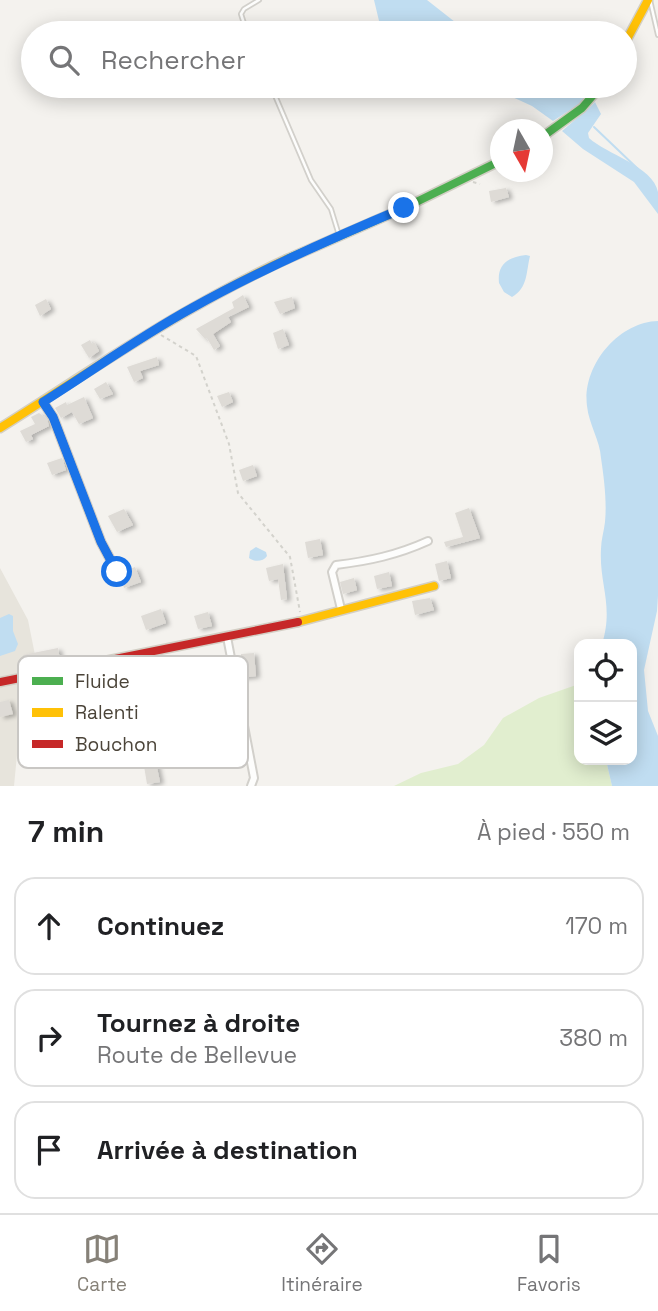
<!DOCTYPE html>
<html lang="fr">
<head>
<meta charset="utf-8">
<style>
	:root { --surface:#fff; --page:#f6f6f6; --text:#202124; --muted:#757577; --line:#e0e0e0; --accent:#868178 }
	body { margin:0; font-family:"Space Grotesk",sans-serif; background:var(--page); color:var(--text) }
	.controls { position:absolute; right:21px; bottom:21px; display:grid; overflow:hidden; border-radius:14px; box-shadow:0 4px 18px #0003 }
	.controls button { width:63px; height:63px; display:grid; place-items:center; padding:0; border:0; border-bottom:2px solid var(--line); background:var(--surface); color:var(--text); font:35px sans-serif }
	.compass { position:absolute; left:490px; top:119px; width:63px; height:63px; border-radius:50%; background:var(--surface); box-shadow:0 4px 18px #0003; rotate:171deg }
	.stop { position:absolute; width:21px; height:21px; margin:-16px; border:5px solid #1a73e8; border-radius:50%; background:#fff }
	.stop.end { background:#1a73e8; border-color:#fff; box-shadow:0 2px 7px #0008 }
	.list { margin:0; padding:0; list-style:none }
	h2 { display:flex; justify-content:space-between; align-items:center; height:91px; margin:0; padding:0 28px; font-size:30px }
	h2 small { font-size:23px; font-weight:400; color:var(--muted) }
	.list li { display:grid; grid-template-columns:46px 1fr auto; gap:21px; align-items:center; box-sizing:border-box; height:98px; margin:0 14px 14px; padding:0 14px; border:2px solid var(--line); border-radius:21px }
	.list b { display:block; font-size:26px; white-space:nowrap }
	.list p { margin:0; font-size:23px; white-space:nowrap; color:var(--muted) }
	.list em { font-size:23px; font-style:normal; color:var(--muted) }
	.icon { flex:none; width:38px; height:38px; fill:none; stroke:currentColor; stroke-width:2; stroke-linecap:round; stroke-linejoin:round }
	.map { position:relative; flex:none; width:658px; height:786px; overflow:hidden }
	.search { position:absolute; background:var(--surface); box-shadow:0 4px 18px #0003; left:21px; right:21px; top:21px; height:77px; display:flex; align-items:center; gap:18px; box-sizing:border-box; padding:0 24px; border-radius:38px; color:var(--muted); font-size:26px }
	.sheet { height:427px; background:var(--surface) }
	nav { display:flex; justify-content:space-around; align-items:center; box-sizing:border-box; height:98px; border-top:2px solid var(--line); background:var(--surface); font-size:19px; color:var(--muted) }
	nav a { display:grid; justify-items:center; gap:4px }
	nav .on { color:var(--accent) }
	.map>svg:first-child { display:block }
	.residential { fill:#e7e4dc }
	.green { fill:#e1eecf }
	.water { fill:#c0ddf1 }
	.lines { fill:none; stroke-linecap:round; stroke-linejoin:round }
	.stream { stroke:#c0ddf1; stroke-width:2 }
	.building { fill:#dedbd6; filter:url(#shadow) }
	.lane-casing { stroke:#d2d0cb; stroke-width:6 }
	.street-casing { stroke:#d2d0cb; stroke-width:10 }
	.fast-casing { stroke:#d3cfc5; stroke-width:11 }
	.slow-casing { stroke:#d3cfc5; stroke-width:11 }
	.jam-casing { stroke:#d3cfc5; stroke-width:11 }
	.path { stroke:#d3d2cc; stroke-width:2; stroke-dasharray:3.5 3.5; stroke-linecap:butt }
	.lane { stroke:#fdfdfc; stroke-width:2.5 }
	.street { stroke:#fdfdfc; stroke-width:6 }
	.fast { stroke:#4caf50; stroke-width:8 }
	.slow { stroke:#ffc107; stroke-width:8 }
	.jam { stroke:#c62828; stroke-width:8 }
	.route { stroke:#1a73e8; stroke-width:9 }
	.key { fill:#fff; stroke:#c9c7c4; stroke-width:2 }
	.key-label { font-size:19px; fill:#4b4439 }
</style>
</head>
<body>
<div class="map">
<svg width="658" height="786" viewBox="0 0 658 786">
	<defs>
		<filter id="shadow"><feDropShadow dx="4" dy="2" stdDeviation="2" flood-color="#0004"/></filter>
	</defs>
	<rect width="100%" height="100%" fill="#f4f2ee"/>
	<!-- residential -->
	<path class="residential" d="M0,568l28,52 20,100 -29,14 -5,52h-14z"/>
	<!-- green -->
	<path class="green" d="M579,684v76h27l6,26h-218l27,-13 37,-9 26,-19 19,-27 36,-20z"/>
	<!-- water -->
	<path class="water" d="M374,0h53l42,33h-78l-11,-8z
		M488,86h84l14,9 -5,7 6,8 8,-8 6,12 -13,19 1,5c17,16 64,28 69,54 0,7 0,15 0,22l-24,-32 -51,-33 -21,-18 21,-18 -5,-8 -25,16 -21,-15z
		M526,255l4,1c-4,16 -2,32 -18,41l-8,-5 -5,-9c-2,-19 9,-26 27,-28z
		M658,321v275l-1,15 -13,59 4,41 10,25v50h-46l-6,-26h26v-116h-30c12,-39 -3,-59 -1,-95 0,-9 3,-18 4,-27 2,-20 -1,-44 -4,-64 -1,-18 -12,-33 -14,-52 -5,-40 31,-84 71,-85z
		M256,547l10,5 1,4c-4,6 -13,6 -18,2l1,-7z
		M9,614l4,2v15l5,13 -3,7 -15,5v-38z"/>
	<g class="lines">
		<!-- stream -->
		<path class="stream" d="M594,127l44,42"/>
	</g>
	<!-- building -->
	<path class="building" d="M506,188l3,9 -18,5 -2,-11z
		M243,295l6,12 -21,10 3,5 -18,12 7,12 -6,4 -7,-12 -2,1 -9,-10 38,-21 -2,-6z
		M292,297l3,11 -15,6 -6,-12z
		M46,299l5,10 -11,7 -5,-11z
		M283,329l6,16 -11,4 -5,-16z
		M90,340l2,4 2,-2 5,9 -10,7 -8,-13z
		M157,357l2,8 -19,6 3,7 -9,4 -7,-15z
		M106,382l7,12 -13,5 -6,-10z
		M229,392l4,10 -11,5 -5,-11z
		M84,397l9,21 -14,6 -7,-12 -11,6 -6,-10 11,-6 1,3z
		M39,413l8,6 2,7 -18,9 2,4 -7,3 -6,-11 15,-7 -4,-7z
		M62,458l4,12 -14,5 -5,-12z
		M253,465l4,11 -14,5 -4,-11z
		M469,508l11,30 -34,9 -2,-5 19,-5 -8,-24z
		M124,509l9,16 -16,7 -9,-16z
		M320,539l3,16 -15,3 -3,-16z
		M447,561l4,17 -12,3 -4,-17z
		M283,564l4,35 -6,1 -3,-21 -9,2 -3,-13z
		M135,567l6,15 -17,6 -3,-11 2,-5z
		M389,572l3,14 -15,3 -3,-13z
		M354,578l3,12 -14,4 -3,-12z
		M430,598l4,12 -19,5 -3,-14z
		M161,609l5,14 -20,7 -5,-14z
		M208,612l4,14 -14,3 -4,-13z
		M58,648l2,12 -35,6 -2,-11z
		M254,653l2,23 -15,2 -3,-20h3v-4z
		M9,700l4,14 -13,3v-15z
		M156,763l4,19 -13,2 -3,-18z"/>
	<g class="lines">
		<defs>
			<path id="lane" d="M650,0l8,35
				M247,33l-6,-19 3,-5 15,-9
				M271,86l40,94 20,29 7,23"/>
			<path id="street" d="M341,609l-9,-37 4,-7c33,-4 61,-10 92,-24
				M227,637l27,141 -3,8
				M137,655l20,101"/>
			<path id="fast" d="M542,137l40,-29 19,-22
				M287,259l117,-51 96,-47"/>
			<path id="slow" d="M625,43l23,-43
				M0,428c94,-59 186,-123 287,-169
				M298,622l136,-36"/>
			<path id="jam" d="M43,402l10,15 48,125 16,30
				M0,682l298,-60"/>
		</defs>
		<!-- lane casing -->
		<use href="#lane" class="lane-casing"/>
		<!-- street casing -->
		<use href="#street" class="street-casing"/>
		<!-- fast casing -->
		<use href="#fast" class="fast-casing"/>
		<!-- slow casing -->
		<use href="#slow" class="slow-casing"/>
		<!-- jam casing -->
		<use href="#jam" class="jam-casing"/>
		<!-- path -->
		<path class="path" d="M473,182l7,2
			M161,335l35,21 33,88 9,49 52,64 10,55"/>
		<!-- lane -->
		<use href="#lane" class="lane"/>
		<!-- street -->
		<use href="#street" class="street"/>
		<!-- fast -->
		<use href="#fast" class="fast"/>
		<!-- slow -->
		<use href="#slow" class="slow"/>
		<!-- jam -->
		<use href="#jam" class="jam"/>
	</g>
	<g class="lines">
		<!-- route -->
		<path class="route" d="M117,572l-16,-30 -48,-125 -10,-15c49,-31 98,-66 149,-94 68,-38 140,-70 212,-100"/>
	</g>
	<!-- legend -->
	<rect x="18" y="656" width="230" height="112" rx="10" class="key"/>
	<rect x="32" y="677" width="31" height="8" fill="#4caf50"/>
	<rect x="32" y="708" width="31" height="9" fill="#ffc107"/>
	<rect x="32" y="740" width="31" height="8" fill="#c62828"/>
	<g class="key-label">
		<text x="75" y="688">Fluide</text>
		<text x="75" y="719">Ralenti</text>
		<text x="75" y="751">Bouchon</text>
	</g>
</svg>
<div class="controls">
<button><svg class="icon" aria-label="locate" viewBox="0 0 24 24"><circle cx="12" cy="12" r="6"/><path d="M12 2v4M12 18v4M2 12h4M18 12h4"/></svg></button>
<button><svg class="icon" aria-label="layers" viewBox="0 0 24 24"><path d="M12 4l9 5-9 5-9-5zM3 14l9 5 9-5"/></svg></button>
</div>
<svg class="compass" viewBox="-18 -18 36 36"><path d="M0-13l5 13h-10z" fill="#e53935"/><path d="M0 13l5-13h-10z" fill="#757577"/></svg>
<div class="stop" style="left:117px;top:572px"></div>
<div class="stop end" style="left:404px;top:208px"></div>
<div class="search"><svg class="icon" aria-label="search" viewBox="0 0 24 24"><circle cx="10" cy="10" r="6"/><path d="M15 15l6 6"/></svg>Rechercher</div>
</div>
<section class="sheet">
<h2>7 min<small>À pied · 550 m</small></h2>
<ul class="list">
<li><svg class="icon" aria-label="ahead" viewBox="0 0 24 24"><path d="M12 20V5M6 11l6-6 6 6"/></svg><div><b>Continuez</b></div><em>170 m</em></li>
<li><svg class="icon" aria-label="right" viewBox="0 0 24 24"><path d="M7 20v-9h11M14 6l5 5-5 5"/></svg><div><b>Tournez à droite</b><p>Route de Bellevue</p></div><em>380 m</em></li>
<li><svg class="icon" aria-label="arrive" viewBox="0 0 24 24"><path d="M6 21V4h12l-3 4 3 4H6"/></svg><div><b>Arrivée à destination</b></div></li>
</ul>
</section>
<nav>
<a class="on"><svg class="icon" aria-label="map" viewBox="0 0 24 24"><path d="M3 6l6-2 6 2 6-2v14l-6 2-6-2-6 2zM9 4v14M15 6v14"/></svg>Carte</a>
<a><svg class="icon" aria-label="directions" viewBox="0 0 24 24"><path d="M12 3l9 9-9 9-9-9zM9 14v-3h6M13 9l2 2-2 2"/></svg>Itinéraire</a>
<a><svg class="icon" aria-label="saved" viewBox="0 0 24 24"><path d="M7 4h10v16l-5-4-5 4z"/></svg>Favoris</a>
</nav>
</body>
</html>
